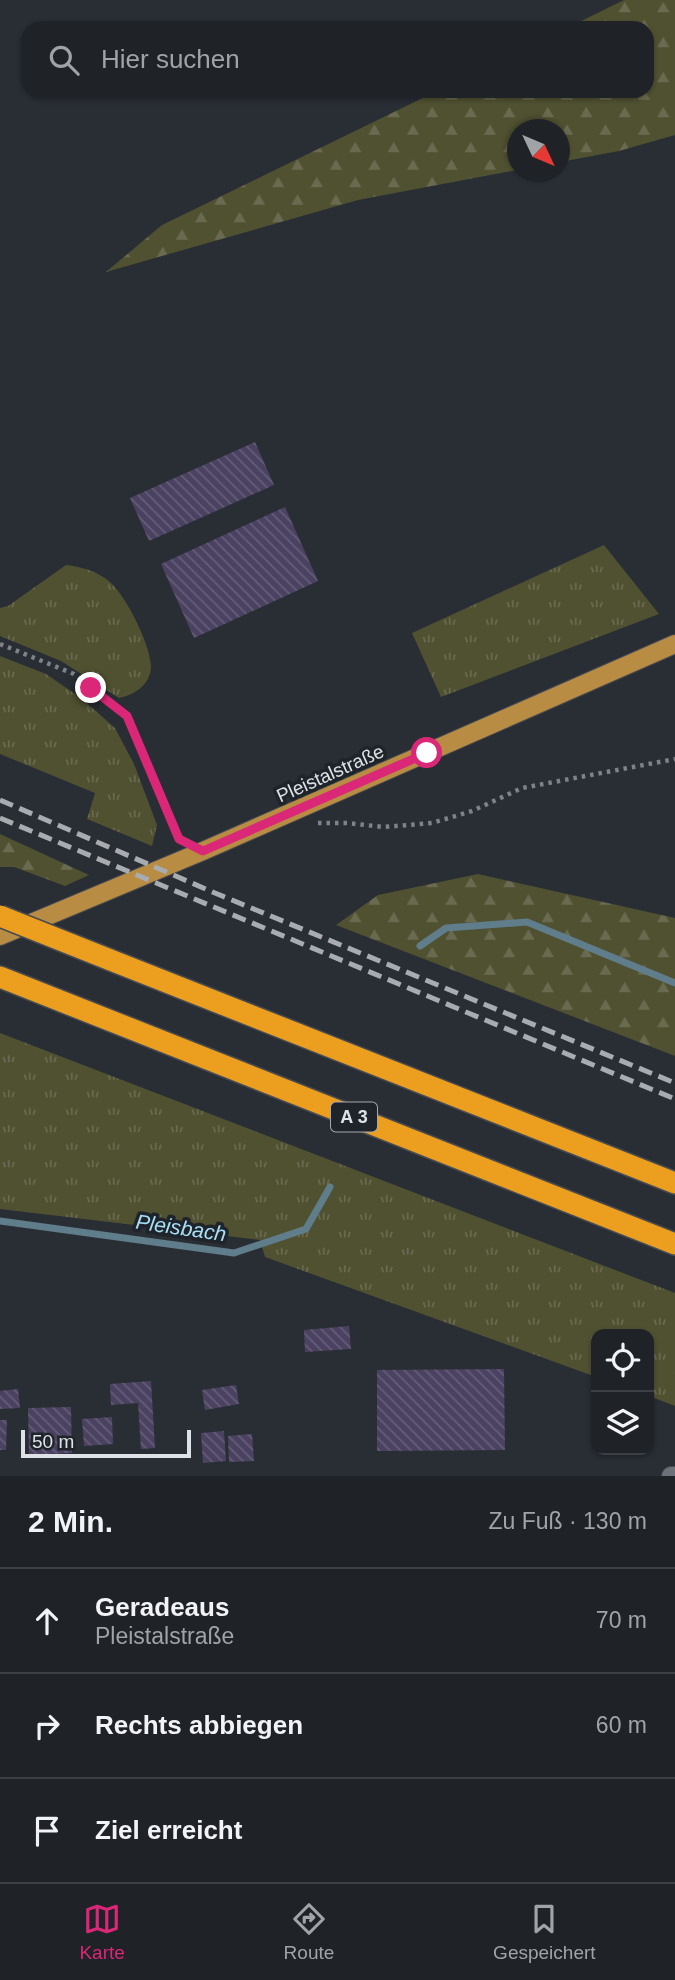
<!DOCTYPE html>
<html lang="de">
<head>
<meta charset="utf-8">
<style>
	:root { --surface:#1f2227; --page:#2c2f33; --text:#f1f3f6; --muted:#a1a4a7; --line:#3c3f44; --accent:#db2777 }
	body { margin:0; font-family:Helvetica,sans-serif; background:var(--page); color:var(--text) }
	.controls { position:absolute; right:21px; bottom:21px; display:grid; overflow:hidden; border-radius:14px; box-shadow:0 2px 5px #0004 }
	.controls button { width:63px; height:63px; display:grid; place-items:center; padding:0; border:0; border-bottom:2px solid var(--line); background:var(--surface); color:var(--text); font:35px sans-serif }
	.compass { position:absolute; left:507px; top:119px; width:63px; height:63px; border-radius:50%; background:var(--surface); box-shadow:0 2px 5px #0004; rotate:134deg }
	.scale { position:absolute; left:21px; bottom:18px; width:170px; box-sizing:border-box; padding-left:7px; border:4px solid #dee1e6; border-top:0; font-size:19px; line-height:24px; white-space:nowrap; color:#dee1e6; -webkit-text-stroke:5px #1f242a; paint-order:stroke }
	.stop { position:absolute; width:21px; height:21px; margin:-16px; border:5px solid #db2777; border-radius:50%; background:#fff }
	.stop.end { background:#db2777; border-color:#fff; box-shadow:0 2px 7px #0008 }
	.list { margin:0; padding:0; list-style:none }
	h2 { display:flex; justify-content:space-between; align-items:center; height:91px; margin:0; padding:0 28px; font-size:30px }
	h2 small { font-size:23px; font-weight:400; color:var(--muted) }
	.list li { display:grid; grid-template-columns:46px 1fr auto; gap:21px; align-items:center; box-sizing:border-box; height:105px; padding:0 28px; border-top:2px solid var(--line) }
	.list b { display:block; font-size:26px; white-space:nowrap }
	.list p { margin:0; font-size:23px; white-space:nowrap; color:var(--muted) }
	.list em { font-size:23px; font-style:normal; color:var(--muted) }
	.icon { flex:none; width:38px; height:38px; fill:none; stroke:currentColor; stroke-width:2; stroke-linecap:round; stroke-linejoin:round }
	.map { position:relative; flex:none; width:675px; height:1476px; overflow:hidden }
	.search { position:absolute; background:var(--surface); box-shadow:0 2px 5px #0004; left:21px; right:21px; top:21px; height:77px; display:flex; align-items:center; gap:18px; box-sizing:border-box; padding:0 24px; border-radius:21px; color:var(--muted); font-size:26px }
	.sheet { height:406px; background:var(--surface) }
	nav { display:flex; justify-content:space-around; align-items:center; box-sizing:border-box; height:98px; border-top:2px solid var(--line); background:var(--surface); font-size:19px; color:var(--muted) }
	nav a { display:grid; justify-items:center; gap:4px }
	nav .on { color:var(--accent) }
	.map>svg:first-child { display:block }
	.grass { fill:url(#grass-tufts) }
	.forest { fill:url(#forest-firs) }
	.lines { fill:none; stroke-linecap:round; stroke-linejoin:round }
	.stream { stroke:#5f7d8a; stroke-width:7 }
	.building { fill:url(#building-back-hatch) }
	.minor-casing { stroke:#474b51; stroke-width:20 }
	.major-casing { stroke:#474b51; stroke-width:20 }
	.highway-casing { stroke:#474b51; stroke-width:24 }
	.path { stroke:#7f8288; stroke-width:4.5; stroke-dasharray:3.5 5; stroke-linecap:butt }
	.minor { stroke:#6d727a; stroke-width:18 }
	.major { stroke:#b98c43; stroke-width:18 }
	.highway { stroke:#ec9e1e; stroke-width:21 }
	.rail { stroke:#a8abb0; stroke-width:5; stroke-dasharray:14 7; stroke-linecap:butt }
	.highway-bridge-casing { stroke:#474b51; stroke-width:24; stroke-linecap:butt }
	.highway-bridge { stroke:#ec9e1e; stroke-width:21 }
	.route { stroke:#db2777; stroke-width:9 }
	.labels { text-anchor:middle; stroke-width:7; stroke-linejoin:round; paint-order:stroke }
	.shield { fill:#1f242a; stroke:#a5a8ae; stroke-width:2 }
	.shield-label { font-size:18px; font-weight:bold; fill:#dee1e6 }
	.street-label { font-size:19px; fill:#dee1e6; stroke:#1f242a }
	.water-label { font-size:21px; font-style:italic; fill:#a7e0f8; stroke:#1f242a }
</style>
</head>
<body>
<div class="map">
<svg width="675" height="1476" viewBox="0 0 675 1476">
	<defs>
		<pattern id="grass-tufts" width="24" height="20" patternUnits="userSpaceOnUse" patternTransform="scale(1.75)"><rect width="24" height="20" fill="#505131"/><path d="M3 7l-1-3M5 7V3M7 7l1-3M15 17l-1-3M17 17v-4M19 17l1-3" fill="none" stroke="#696a4f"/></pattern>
		<pattern id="forest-firs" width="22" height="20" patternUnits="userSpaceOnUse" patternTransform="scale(1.75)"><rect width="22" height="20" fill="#505131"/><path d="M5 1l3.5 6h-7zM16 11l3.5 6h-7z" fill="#696a4f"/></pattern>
		<pattern id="building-back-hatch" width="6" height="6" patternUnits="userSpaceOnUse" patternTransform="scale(1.75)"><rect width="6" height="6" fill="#4b4262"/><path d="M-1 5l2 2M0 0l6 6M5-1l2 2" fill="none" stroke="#645d78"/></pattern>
	</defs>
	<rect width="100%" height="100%" fill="#292d34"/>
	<!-- grass -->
	<path class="grass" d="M604,545l55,69 -218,83 -29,-64z
		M66,565c16,2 32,6 45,18 16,15 39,61 40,83 0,18 -16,29 -32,32l-58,-37 -61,-25v-28l8,-2z
		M0,656l46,18 35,24 34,30 19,36 23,61 -5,21 -65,-27 8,-26 -95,-39z
		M0,1033l675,260v113l-26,-10v-62h-53v43l-331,-120 -5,-17 -260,-31z"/>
	<!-- forest -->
	<path class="forest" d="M624,0h51v135l-56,16 -59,11v-32h-42l-1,40 -159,30 -252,72 56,-47 275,-134h210v-63h-80z
		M0,834l89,41 -24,11 -51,-19h-14z
		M478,874l197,44v138l-339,-131 42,-30z"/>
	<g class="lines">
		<!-- stream -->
		<path class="stream" d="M420,946l26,-18 81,-6 148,61
			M0,1221l234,32 72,-24 24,-42"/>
	</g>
	<!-- building -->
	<path class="building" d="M255,442l19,43 -125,56 -19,-43z
		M285,507l33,74 -124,57 -33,-74z
		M349,1326l2,23 -46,3 -1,-22z
		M504,1369l1,81 -128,1v-81z
		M151,1381l4,67 -14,1 -3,-46 -27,2 -1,-21z
		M236,1385l3,19 -34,6 -3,-20z
		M18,1389l2,19 -20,1v-18z
		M71,1407l1,46 -43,2 -1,-47z
		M112,1417l1,27 -29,2 -2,-27z
		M0,1420h7l-1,30h-6z
		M224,1431l2,30 -23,2 -2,-30z
		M252,1434l2,27 -25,1 -1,-26z"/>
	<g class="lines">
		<defs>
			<path id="minor" d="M671,1476h4"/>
			<path id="major" d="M0,936l203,-85 472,-207"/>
			<path id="highway" d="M108,959l567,224
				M0,977l675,267"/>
		</defs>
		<!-- minor casing -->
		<use href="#minor" class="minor-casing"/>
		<!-- major casing -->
		<use href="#major" class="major-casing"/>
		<!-- highway casing -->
		<use href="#highway" class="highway-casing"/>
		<!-- path -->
		<path class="path" d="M0,644l74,30 53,42 52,123 3,1
			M318,823h29l37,4 48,-4 40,-12 50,-23 153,-29"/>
		<!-- minor -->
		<use href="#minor" class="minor"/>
		<!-- major -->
		<use href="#major" class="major"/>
		<!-- highway -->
		<use href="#highway" class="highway"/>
		<!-- rail -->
		<path class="rail" d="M0,800l215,93 460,190
			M0,818l675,281"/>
		<defs>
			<path id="highway-bridge" d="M0,916l108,43"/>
		</defs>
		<!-- highway-bridge casing -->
		<use href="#highway-bridge" class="highway-bridge-casing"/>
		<!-- highway-bridge -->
		<use href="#highway-bridge" class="highway-bridge"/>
	</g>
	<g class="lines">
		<!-- route -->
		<path class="route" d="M91,688l36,28 52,123 24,12 224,-98"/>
	</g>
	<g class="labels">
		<!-- shield labels -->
		<rect class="shield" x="331" y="1102.5" width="46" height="29" rx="5"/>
		<g class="shield-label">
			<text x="354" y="1123">A 3</text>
		</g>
		<!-- street labels -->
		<g class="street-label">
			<text transform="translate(330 773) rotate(-24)" y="7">Pleistalstraße</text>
		</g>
		<!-- water labels -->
		<g class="water-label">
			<text transform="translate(181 1228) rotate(8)" y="7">Pleisbach</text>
		</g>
	</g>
</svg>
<div class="controls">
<button><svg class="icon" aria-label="locate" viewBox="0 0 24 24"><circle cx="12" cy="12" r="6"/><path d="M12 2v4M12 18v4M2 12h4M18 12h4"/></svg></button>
<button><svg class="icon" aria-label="layers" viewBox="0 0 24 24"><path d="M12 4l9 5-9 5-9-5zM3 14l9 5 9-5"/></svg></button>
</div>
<svg class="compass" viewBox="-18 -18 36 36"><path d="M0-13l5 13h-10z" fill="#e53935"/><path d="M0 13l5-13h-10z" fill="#a1a4a7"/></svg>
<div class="scale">50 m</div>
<div class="stop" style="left:427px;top:753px"></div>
<div class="stop end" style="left:91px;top:688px"></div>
<div class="search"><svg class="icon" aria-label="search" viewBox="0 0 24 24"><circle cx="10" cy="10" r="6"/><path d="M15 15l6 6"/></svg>Hier suchen</div>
</div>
<section class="sheet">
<h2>2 Min.<small>Zu Fuß · 130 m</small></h2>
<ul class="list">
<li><svg class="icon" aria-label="ahead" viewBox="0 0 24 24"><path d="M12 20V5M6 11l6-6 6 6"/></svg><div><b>Geradeaus</b><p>Pleistalstraße</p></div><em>70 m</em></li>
<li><svg class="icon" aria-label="right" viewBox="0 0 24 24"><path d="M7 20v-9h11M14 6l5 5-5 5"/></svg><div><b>Rechts abbiegen</b></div><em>60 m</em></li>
<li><svg class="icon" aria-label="arrive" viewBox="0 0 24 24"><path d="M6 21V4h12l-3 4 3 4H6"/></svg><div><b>Ziel erreicht</b></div></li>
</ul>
</section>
<nav>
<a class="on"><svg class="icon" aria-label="map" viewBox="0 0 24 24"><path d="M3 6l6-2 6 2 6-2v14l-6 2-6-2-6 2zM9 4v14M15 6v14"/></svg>Karte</a>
<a><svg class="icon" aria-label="directions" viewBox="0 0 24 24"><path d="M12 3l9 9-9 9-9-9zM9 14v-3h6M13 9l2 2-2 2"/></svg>Route</a>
<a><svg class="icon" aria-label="saved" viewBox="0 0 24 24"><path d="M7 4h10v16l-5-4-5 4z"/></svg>Gespeichert</a>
</nav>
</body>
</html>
